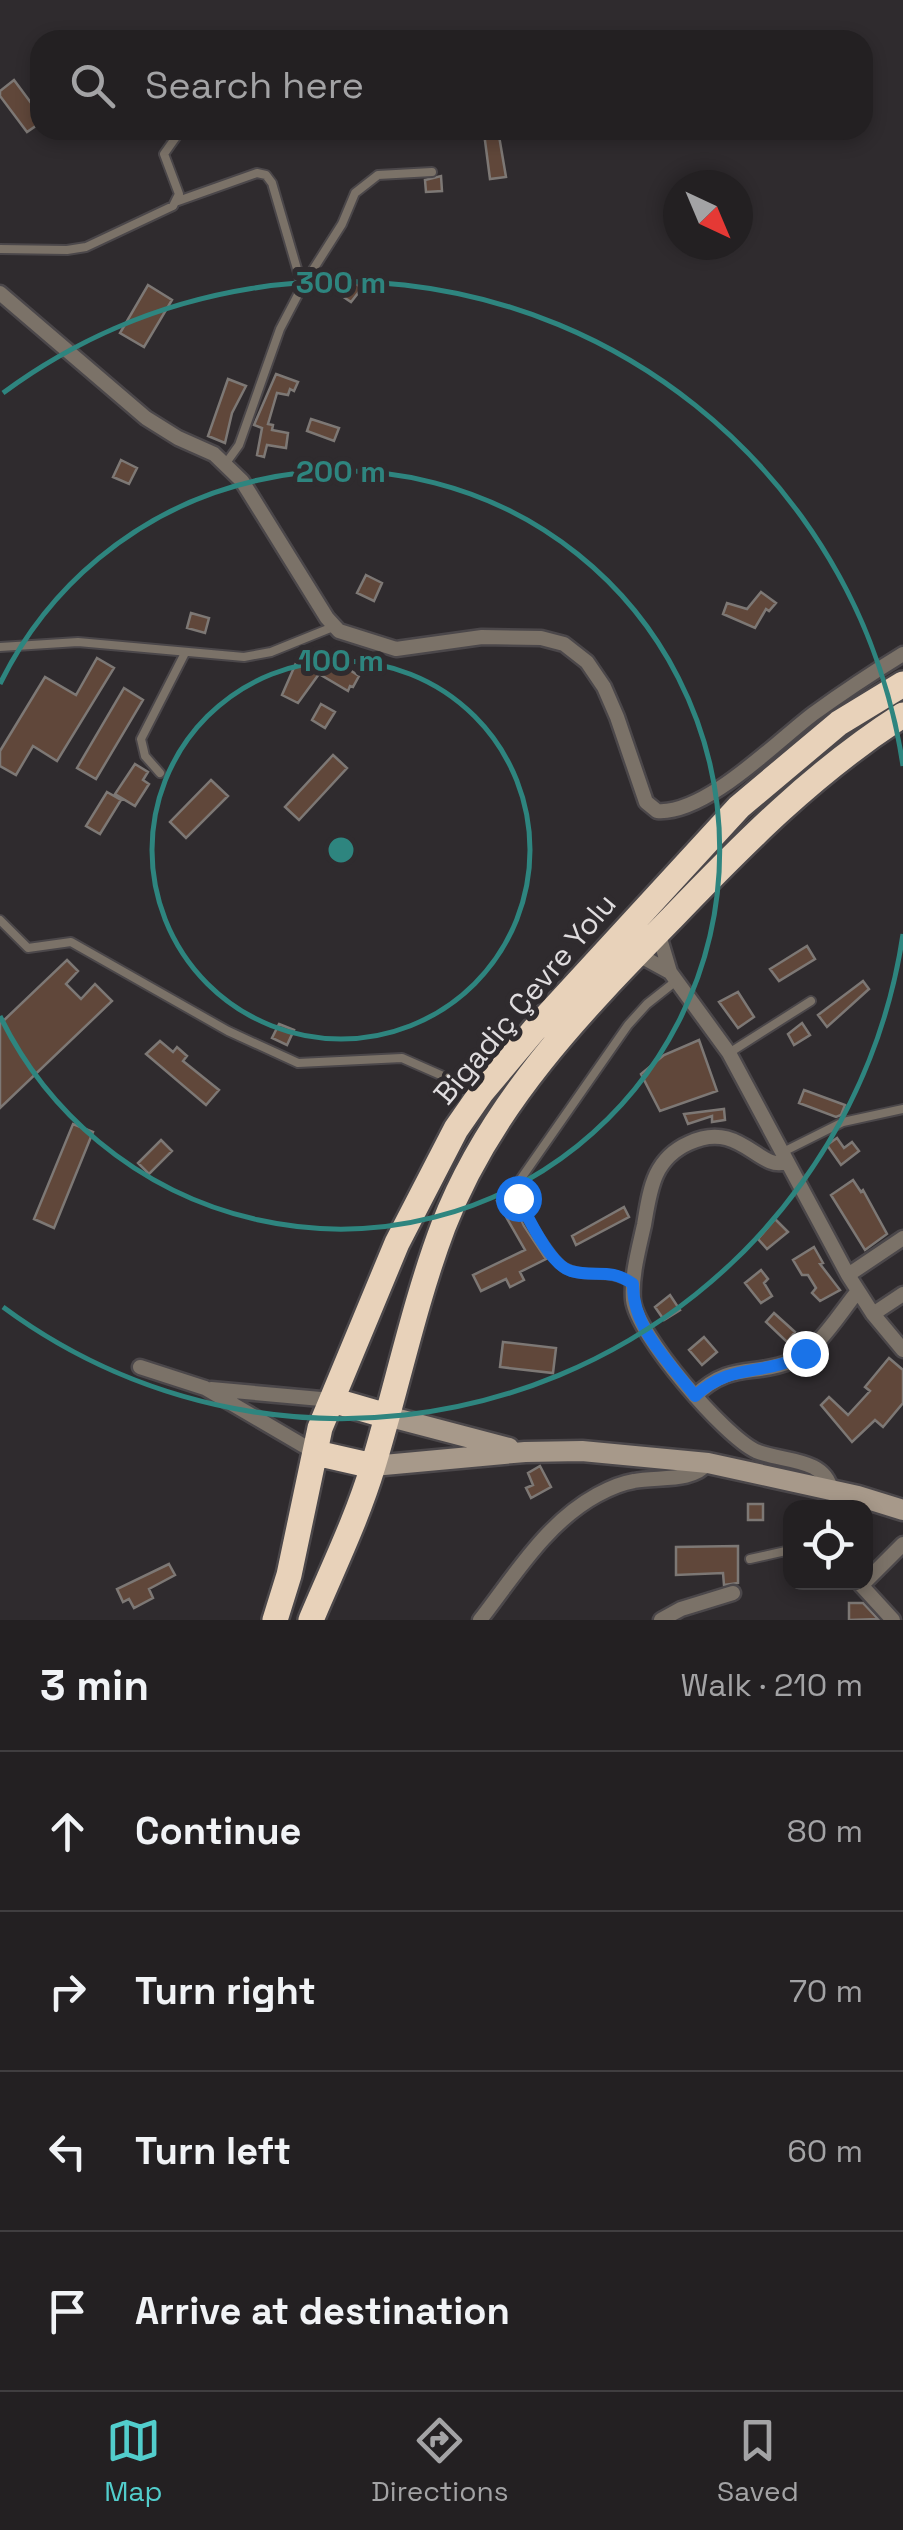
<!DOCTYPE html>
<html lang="en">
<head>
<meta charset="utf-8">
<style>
	:root { --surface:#232022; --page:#2f2d2f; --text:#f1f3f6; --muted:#a3a3a5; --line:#403e40; --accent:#52cdcc }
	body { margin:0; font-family:"Space Grotesk",sans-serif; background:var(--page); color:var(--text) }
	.controls { position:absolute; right:30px; bottom:30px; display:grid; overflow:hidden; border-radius:20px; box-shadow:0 5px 15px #0003 }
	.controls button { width:90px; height:90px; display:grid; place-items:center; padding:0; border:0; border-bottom:2px solid var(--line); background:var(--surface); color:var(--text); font:50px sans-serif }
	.compass { position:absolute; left:663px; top:170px; width:90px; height:90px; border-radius:50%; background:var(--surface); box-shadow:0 5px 15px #0003; rotate:136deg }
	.stop { position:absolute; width:30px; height:30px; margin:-22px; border:8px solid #1a73e8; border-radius:50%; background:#fff }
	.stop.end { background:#1a73e8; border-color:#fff; box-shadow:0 2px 10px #0008 }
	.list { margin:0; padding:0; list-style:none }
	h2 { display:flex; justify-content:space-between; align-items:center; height:130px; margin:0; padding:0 40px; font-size:42px }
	h2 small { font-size:32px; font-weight:400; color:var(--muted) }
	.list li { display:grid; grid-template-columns:65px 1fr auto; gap:30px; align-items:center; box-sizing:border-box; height:160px; padding:0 40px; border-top:2px solid var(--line) }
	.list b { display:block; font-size:38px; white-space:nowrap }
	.list em { font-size:32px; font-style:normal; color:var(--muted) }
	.icon { flex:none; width:55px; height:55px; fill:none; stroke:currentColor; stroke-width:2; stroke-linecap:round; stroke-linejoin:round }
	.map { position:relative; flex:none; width:903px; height:1620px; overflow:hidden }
	.search { position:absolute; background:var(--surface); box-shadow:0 5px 15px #0003; left:30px; right:30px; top:30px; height:110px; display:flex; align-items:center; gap:25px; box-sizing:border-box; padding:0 35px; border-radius:30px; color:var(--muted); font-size:38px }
	.sheet { height:770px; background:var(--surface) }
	nav { display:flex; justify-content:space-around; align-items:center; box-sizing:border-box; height:140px; border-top:2px solid var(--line); background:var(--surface); font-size:28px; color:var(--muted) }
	nav a { display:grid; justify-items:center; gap:5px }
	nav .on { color:var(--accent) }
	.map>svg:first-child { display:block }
	.building { fill:#60473a; stroke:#7d7875; stroke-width:2.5 }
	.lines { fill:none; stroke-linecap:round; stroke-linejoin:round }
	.lane-casing { stroke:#4b474a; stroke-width:12 }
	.street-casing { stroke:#4b474a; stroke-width:19 }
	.secondary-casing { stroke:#4b474a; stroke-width:25 }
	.highway-casing { stroke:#4b474a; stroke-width:30 }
	.lane { stroke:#7b7268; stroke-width:8 }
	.street { stroke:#7b7268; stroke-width:14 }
	.secondary { stroke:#a7998a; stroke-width:20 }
	.highway { stroke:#e8d2ba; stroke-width:25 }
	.route { stroke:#1a73e8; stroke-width:12 }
	.ring { fill:none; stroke:#2e857f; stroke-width:5 }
	.labels { text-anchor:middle; stroke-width:10; stroke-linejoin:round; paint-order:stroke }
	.street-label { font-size:30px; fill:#e0dddf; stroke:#2f2b2e }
	.centre { fill:#2e857f; stroke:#2f2b2e; stroke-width:5 }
	.ring-label { font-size:30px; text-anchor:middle; font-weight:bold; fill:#2e857f; stroke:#2f2b2e; stroke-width:10; stroke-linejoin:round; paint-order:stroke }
</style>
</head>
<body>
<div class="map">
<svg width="903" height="1620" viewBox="0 0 903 1620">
	<rect width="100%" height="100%" fill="#2f2b2e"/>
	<!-- building -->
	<path class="building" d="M14,80l26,35v8l-13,9 -27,-36v-5z
		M498,130l8,47 -16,2 -6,-46z
		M441,176l1,15 -16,1 -1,-12z
		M353,282l9,6 -11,14 -9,-6z
		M148,285l24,15 -28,47 -24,-14z
		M276,374l22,8 -4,9 -4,-2 -2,6 -11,-2 -9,31 5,1 -1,5 16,3 -2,15 -19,-3 -3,12 -7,-2 5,-27 -8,-3z
		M228,379l18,7 -14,27 -7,30 -17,-7z
		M311,419l28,9 -5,13 -27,-10z
		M121,460l16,8 -8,16 -16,-7z
		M366,575l16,8 -8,18 -17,-8z
		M761,592l15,11 -7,8 -3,-2 -11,19 -32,-14 4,-11 20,6z
		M191,613l18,5 -4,15 -18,-5z
		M303,647l23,12 2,-3 31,20 -6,11 -3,-1 -2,5 -29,-17 -21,29 -16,-8z
		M97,658l17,10 -57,93 -24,-15 -17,29 -16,-9v-15l45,-74 31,18z
		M124,688l19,12 -47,79 -19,-11z
		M321,704l14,8 -10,16 -13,-8z
		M333,755l14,13 -48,52 -14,-13z
		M135,764l13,8 -5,8 6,4 -14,22 -20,-12z
		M211,780l17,16 -42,42 -16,-16z
		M107,792l14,8 -21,34 -14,-8z
		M807,946l8,13 -36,22 -9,-12z
		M67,960l11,11 -12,13 15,15 14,-15 17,17 -112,107v-84z
		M863,981l6,8 -42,38 -9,-12z
		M738,992l16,25 -16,11 -19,-26z
		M802,1023l8,12 -16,10 -6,-11z
		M279,1024l15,6 -7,15 -15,-7z
		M699,1040l18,51 -57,20 -19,-37 23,-19z
		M160,1041l13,11 4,-5 10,9 -4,5 36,29 -13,15 -60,-51z
		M804,1090l41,15 -4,10 -5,2 -37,-14z
		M724,1109l1,11 -13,2v-6l-24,8 -4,-10z
		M73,1124l20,8 -39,96 -20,-9z
		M837,1138l7,10 8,-6 7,9 -18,14 -14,-20z
		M161,1140l11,11 -23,23 -11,-11z
		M853,1180l8,12 2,-2 24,44 -22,16 -34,-55z
		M509,1194l15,32 22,33 -26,13 4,8 -14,7 -4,-8 -25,12 -8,-16 52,-25 -28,-49z
		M624,1207l5,10 -53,28 -4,-9z
		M775,1219l13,13 -21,17 -9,-10z
		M814,1247l9,16 -3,1 20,26 -20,11 -8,-8 4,-5 -8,-13h-6l-9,-15z
		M761,1270l7,9 -4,4 8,13 -11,7 -16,-20z
		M670,1295l10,15 -16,10 -9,-13z
		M774,1313l21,19 -8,10 -21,-20z
		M704,1337l13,15 -15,13 -13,-15z
		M503,1342l53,6 -3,25 -53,-6z
		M889,1358l14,12v33l-20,24 -8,-7 -23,22 -31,-37 8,-8 19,18 22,-24 -5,-4z
		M540,1466l11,21 -20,11 -5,-10 7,-3 -5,-12z
		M748,1504h15v16h-15z
		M738,1546v37l-14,2 -1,-12 -47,2v-28z
		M169,1564l6,11 -26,14 4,9 -19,10 -5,-9 -6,3 -6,-13z
		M849,1603h14l15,16 -29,1z"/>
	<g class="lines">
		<defs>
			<path id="lane" d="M178,201l79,-28 9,2 6,8 30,103
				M0,249l67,1 19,-3 87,-41 6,-12 -15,-40 17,-24
				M226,463l13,-18 41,-116 22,-42 40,-63 13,-31 23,-18 54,-3
				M0,647l78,-5 166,15 27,-5 62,-25
				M160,773l-15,-17 -4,-17 44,-86
				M0,920l28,28 43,-6 157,89 70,32 104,-5 75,33
				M729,1053l82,-52
				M781,1153l62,-31 60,-13
				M633,1284c-27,-18 -47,-4 -68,-16 -13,-7 -45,-59 -48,-73 -1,-7 0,-9 3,-15l108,-155 19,-21 29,-23
				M750,1559l40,-9"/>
			<path id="street" d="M0,293l146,125 32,20 36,16 28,27 85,137 12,13 57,18 86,-12 59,1 23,6 23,18 17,25 13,30 29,85 11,9c48,4 119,-69 156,-97 29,-21 59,-41 90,-60
				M658,932l12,40
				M637,954l33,18 59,81 119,222 25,39 30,36
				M786,1162c-27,10 -46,-43 -97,-19 -36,16 -39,47 -45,82 -5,23 -13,51 -11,75 4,35 91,136 123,151 25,11 69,6 75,39
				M848,1275l55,-37
				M873,1314l30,-20
				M140,1367l65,21 111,65
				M211,1389l121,11
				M695,1396c36,-35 59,-19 97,-35 28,-13 47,-47 66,-70
				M866,1581l37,-37
				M863,1582l-2,3 32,35
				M480,1620c35,-45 66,-97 117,-125 11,-6 24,-12 37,-14 23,-5 58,2 74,-18
				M661,1620l20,-11 52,-16"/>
			<path id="secondary" d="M387,1416l122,32
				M373,1466l152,-14 57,-1 126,12 150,33 45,14"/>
			<path id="highway" d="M332,1400l55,16
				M316,1453l57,13
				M275,1620l14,-45 31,-147 77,-185 59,-114 25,-36 53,-63 205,-223 100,-84 64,-39
				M311,1620c21,-50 46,-101 62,-154 24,-79 41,-162 70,-239 47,-123 138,-216 228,-308 72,-75 144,-148 232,-204"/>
		</defs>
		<!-- lane casing -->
		<use href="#lane" class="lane-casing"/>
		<!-- street casing -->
		<use href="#street" class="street-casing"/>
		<!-- secondary casing -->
		<use href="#secondary" class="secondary-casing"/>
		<!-- highway casing -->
		<use href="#highway" class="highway-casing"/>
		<!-- lane -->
		<use href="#lane" class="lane"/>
		<!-- street -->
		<use href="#street" class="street"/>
		<!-- secondary -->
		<use href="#secondary" class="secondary"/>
		<!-- highway -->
		<use href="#highway" class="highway"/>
	</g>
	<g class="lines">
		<!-- route -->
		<path class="route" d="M518,1198c10,19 32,67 53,73 24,7 38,-4 62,13 -1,44 37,79 62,112 39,-36 72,-18 110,-43"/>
	</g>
	<!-- distance rings -->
	<g class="ring">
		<circle cx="341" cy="850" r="189"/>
		<path d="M0 684A379 379 0 1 1 0 1016"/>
		<path d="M903 934A568 568 0 0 1 3 1307M3 393A568 568 0 0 1 903 766"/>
	</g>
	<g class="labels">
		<!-- street labels -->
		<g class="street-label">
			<text transform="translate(525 999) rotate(-50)" y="10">Bigadiç Çevre Yolu</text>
		</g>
	</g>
	<circle cx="341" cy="850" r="15" class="centre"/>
	<g class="ring-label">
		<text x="341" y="293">300 m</text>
		<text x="341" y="482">200 m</text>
		<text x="341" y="671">100 m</text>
	</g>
</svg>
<div class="controls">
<button><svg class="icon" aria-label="locate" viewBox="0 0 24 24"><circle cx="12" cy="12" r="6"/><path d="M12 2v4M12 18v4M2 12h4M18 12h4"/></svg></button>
</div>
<svg class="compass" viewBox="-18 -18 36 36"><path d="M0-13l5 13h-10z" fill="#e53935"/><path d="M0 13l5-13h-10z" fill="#a3a3a5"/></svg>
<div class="stop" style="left:518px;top:1198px"></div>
<div class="stop end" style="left:805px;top:1353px"></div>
<div class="search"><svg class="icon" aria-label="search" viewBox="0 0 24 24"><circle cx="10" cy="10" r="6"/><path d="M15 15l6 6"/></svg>Search here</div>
</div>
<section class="sheet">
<h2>3 min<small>Walk · 210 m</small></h2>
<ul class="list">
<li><svg class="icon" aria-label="ahead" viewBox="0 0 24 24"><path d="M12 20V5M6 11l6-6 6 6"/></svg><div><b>Continue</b></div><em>80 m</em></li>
<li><svg class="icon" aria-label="right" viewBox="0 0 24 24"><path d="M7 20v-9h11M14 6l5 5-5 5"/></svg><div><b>Turn right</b></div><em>70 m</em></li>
<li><svg class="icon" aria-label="left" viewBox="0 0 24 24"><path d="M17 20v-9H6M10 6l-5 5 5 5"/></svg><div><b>Turn left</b></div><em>60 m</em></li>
<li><svg class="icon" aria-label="arrive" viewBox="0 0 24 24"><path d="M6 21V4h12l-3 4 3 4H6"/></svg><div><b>Arrive at destination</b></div></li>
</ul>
</section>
<nav>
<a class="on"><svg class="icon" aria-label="map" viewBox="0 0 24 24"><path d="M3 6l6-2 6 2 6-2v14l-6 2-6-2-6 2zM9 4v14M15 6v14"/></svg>Map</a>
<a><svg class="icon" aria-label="directions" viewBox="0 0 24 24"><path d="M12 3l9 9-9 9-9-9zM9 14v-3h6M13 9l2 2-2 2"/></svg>Directions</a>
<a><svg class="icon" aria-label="saved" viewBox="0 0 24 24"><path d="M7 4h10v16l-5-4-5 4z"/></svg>Saved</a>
</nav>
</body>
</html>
